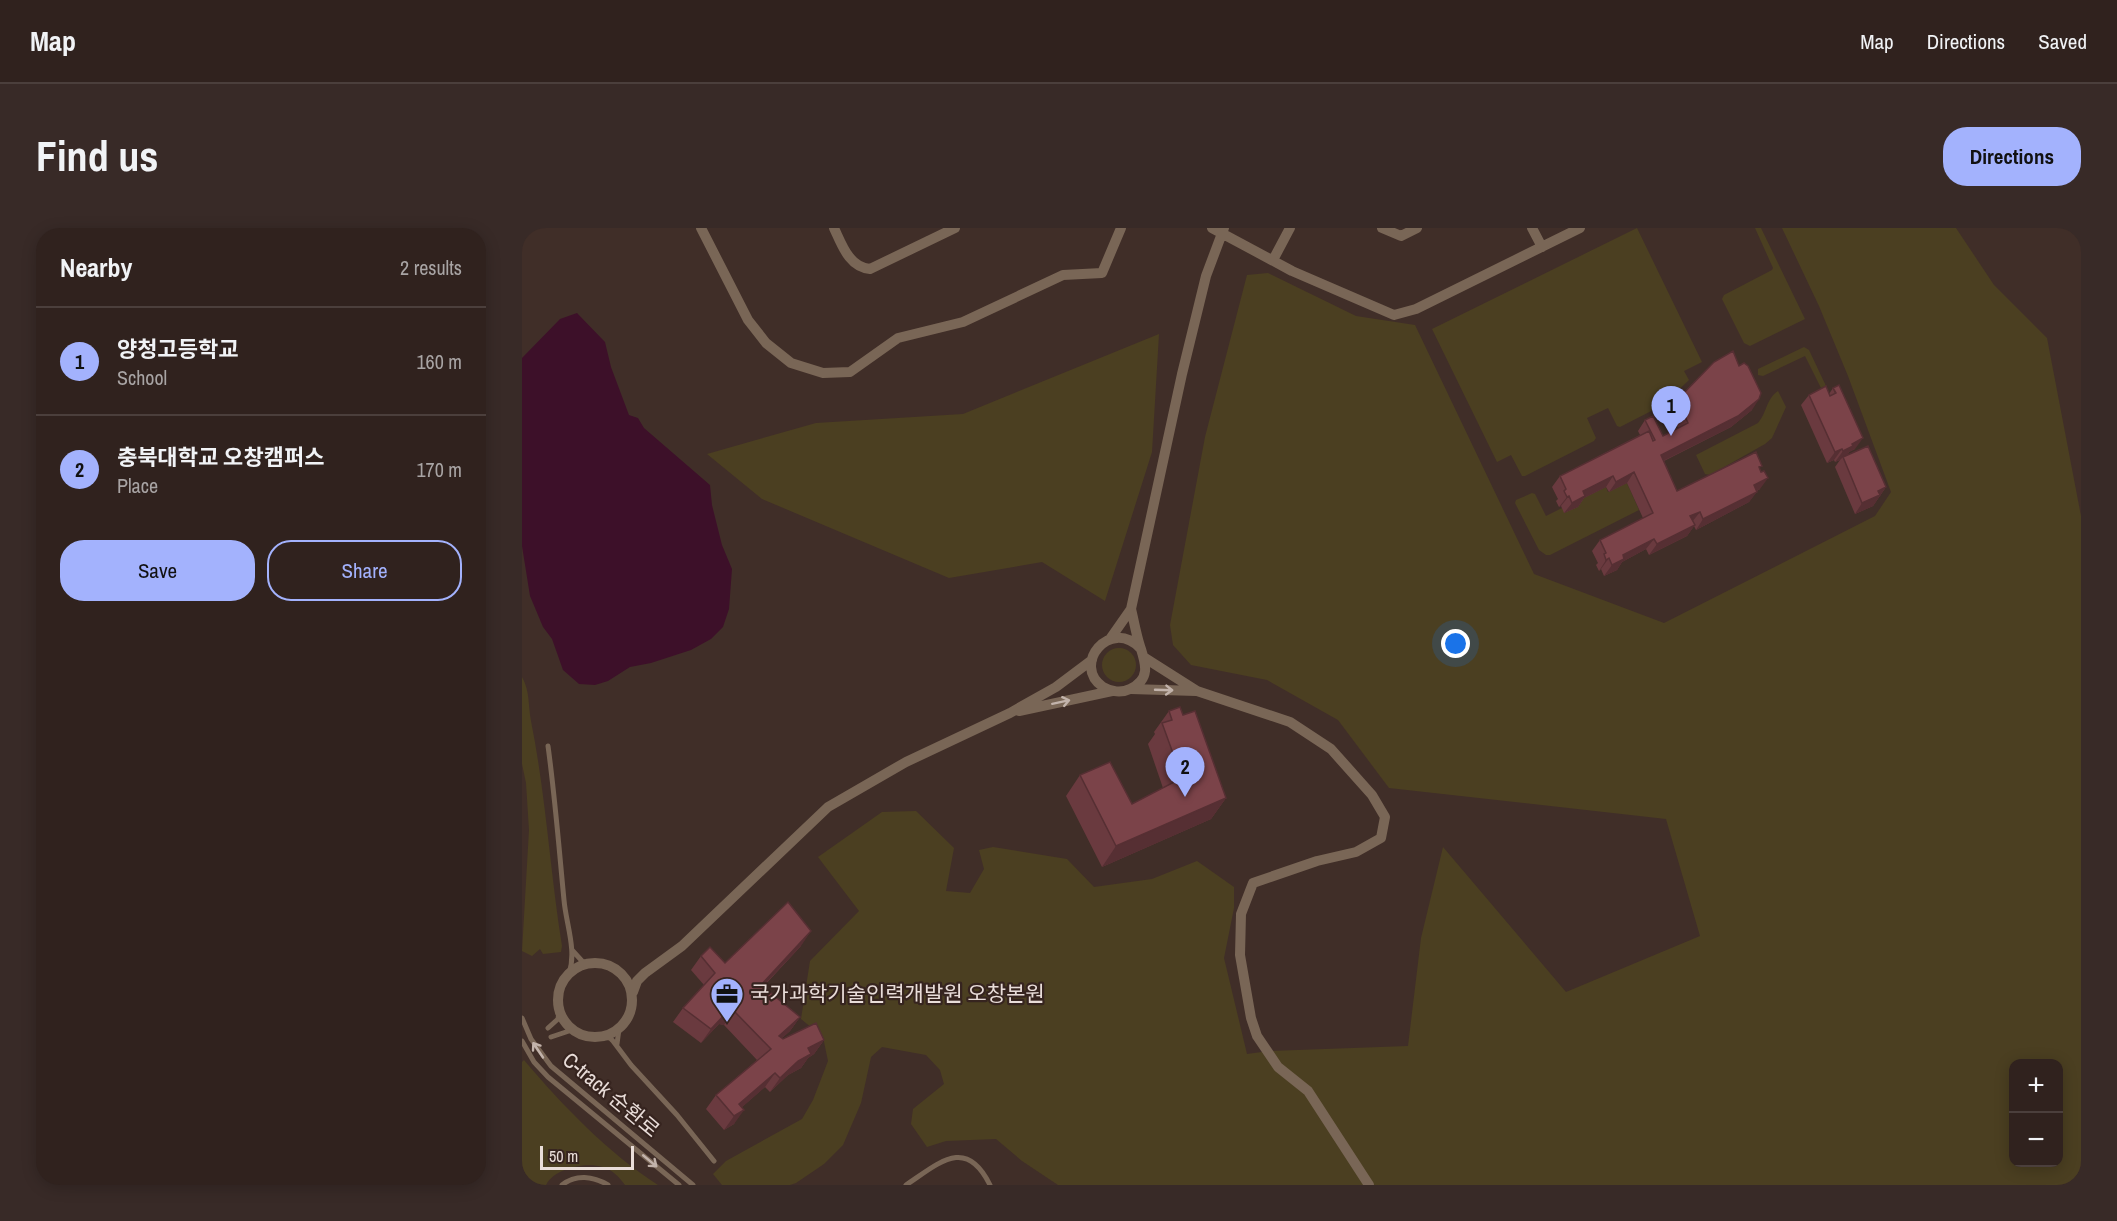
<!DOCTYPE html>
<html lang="en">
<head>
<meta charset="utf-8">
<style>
	:root { --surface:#30221e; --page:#382a27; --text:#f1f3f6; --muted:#a8a4a4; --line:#4b3f3c; --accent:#a3b2fd }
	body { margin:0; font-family:"Archivo Narrow","Noto Sans KR",sans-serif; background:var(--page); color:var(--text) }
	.controls { position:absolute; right:18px; bottom:18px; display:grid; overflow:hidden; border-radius:12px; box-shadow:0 3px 15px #0003 }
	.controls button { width:54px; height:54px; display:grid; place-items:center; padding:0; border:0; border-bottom:2px solid var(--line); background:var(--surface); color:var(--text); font:30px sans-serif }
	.scale { position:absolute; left:18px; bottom:15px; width:94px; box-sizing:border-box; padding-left:6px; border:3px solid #e9ddd9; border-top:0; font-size:16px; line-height:21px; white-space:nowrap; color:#e9ddd9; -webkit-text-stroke:4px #36241f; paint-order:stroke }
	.you { position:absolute; left:934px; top:416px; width:21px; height:21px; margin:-15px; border:4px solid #fff; border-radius:50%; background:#1a73e8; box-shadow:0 0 0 9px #1a73e833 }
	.badge { display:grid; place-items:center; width:39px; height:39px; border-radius:50%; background:var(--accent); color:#111; font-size:20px; font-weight:700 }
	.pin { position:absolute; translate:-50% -50px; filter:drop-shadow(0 2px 3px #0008) }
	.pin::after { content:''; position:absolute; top:32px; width:21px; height:18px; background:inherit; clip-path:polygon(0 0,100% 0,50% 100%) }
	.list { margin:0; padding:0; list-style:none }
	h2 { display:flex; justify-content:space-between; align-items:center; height:78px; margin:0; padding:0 24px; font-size:26px }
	h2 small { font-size:20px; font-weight:400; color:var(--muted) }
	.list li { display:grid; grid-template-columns:39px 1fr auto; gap:18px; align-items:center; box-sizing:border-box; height:108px; padding:0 24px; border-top:2px solid var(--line) }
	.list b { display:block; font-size:22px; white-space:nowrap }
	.list p { margin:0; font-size:20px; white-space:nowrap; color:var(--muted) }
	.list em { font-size:20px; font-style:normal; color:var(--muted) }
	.actions { display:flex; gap:12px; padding:18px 24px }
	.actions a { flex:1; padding:14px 0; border:2px solid var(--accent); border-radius:24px; text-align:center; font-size:21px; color:var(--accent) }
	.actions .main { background:var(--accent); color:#111 }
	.map { position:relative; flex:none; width:1559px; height:957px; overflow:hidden; border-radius:24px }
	header { display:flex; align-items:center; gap:36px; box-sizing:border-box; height:84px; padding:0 30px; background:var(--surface); border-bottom:2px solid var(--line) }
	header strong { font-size:28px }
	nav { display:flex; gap:33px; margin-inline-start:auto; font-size:21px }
	.intro { display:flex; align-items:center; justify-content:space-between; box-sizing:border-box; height:144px; padding:0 36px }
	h1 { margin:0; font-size:42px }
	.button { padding:15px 27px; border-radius:24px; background:var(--accent); color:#111; font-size:21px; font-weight:700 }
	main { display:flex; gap:36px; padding:0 36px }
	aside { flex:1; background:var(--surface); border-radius:24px; box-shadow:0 3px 15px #0003 }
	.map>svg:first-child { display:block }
	.green { fill:#4b3f21; fill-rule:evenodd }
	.water { fill:#3d1029 }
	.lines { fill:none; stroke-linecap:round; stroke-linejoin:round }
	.lane { stroke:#796656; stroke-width:5 }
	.street { stroke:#796656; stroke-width:10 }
	.wall { fill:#6a3a3f }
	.shaded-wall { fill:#562f33 }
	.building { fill:#7b4349; stroke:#562f33; stroke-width:1.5 }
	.oneway { stroke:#c2b3ab }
	.labels { text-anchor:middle; stroke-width:4.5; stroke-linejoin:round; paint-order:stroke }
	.poi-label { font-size:21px; fill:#e9ddd9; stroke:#36241f; text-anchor:start }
	.street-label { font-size:21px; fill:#e9ddd9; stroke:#36241f }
</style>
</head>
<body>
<header>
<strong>Map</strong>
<nav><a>Map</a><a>Directions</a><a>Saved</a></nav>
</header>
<div class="intro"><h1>Find us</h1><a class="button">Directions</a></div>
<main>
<aside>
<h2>Nearby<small>2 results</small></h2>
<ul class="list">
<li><span class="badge">1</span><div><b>양청고등학교</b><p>School</p></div><em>160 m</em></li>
<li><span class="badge">2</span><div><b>충북대학교 오창캠퍼스</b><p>Place</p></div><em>170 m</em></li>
</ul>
<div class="actions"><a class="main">Save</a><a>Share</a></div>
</aside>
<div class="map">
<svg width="1559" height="957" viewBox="0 0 1559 957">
	<rect width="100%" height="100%" fill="#402e28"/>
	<!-- green -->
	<path class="green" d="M1115,0l65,134 -18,9 5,9 -26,25 -43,22 -3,-1 -9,-18 -21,10 9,20 -2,3 -69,35h-3l-11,-21 -14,7 -65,-133z
		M1233,0h6l44,91 -55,27 -6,-3 -22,-44 2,-4 48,-25 1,-2z
		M1260,0h174l38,57 53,53 34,178v669h-1023l-36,-24 -26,-22 -50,2 -19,6 -16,-23 2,-15 31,-25 -4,-14 -14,-15 -44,-8 -11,10 -10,46 -18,42 -19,19 -28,19 -6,2h-68l-9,-11 13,-13 76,-42 11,-19 15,-39 -5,-24 -22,-18 9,-58 49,-50 -41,-54 64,-45 34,-1 38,37 -8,43 24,2 14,-24 -5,-19 14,-3 74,12 27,28 58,-8 45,-18 37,26v21l-10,50 23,96 22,-3 139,-5 13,-108 22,-91 123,145 134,-56 -34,-117 -277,-31 -51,-68 -71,-40 -76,-15 -18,-20 -3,-20 35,-188 42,-162 21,-2 88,43 59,9 119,249 130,49 211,-107 16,-24 -43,-116 -29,-70zM1492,836h44v98h-44z
		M637,106l-7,118 -47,149 -63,-39 -93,16 -187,-79 -55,-45 109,-31 147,-9z
		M1282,119l5,3 17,36 -5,2 -16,-32 -42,20 -5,-1v-6z
		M1256,163l8,16 -14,31 -7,6 -55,31 -5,-1 -9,-19 62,-32c9,-10 8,-24 20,-32z
		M1105,255l12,27 -89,45h-4l-7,-5 -24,-47 1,-3 16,-7 3,1 11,22 16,-8 3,5 10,-11 31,-15 2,5z
		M580 437a17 17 0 1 1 34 0a17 17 0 1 1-34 0Z
		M0,449c8,14 6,28 9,44 15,75 19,150 31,225l-1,6 -18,2 -3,-5 -8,7 -10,-5 7,-121 -3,-47 -4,-19z
		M2,832c39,46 84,93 134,125h-33c-6,-8 -12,-15 -22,-18 -18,-5 -48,1 -57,18h-24v-123z"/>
	<!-- water -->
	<path class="water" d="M55,85l28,29 6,25 18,48 9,3 6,10 66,57 2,20 10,40 10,24 -3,40 -6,18 -12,12 -20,11 -40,13 -21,4 -22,14 -13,4 -16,-1 -16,-14 -11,-31 -9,-12 -13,-31 -8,-50v-188l38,-39z"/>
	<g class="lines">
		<!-- lane -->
		<path class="lane" d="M26,518c7,51 11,102 16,154 2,24 13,50 5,74
			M50,722l10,11 6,3
			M0,790l9,21 20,27 142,119
			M26,800l10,-9 1,-7
			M29,809l21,-7
			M79,809l9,1 3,3 18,24 46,50 37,46
			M0,813l12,21 14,15 131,108
			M95,816l2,-15
			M40,957c14,-11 31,-9 46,0
			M384,957c33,-22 60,-49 84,0"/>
		<!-- street -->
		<path class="street" d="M179,0l47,92 18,23 25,20 32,10 27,-1 48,-34 65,-16 100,-47 39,-2 19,-45
			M312,0c8,17 15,39 36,41l85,-41
			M690,0l80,43 102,44 22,-6 164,-81
			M860,0l19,8 16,-8
			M1010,0l10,19
			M751,32l17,-32
			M609,381c3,12 5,25 9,37 5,16 12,33 -10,43 -8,4 -19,3 -27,-2 -32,-22 7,-70 37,-39
			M588,411l21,-30 51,-235 24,-98 18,-48
			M623,430l52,33 93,31 41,27 41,46 13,22 -4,21 -25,14 -39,9 -64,22 -12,31 -1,41 11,63 6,18 21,31 30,24 61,94
			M609,461l65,2
			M497,483l93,-20
			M36 772a37 37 0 1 1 74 0a37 37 0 1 1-74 0Z
			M111,764l4,-11 8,-8 37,-27 146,-139 78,-45 104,-49 46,-26 36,-27"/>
	</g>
	<!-- wall -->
	<path class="wall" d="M1311,160l22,61 -6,3 -1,2 38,33 -13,19 -18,8 -20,-47 5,-7 -5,2 -1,-2 -7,3 -26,-58 8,-10 20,-1z
		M1157,170l73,12 -21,17 -67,34 13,30 83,-23v21l-3,2 -8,11 -53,28 -2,-4 -7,10 -38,19 -3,-6 -24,13 -5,8 -13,6 -3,-7 -2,2 -3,-6 2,-2 -6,-12 8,-11 43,-22 -16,-35 -18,9 -3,-5 -22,11 -6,9 -14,6 -3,-7 -2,1 -3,-6 2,-2 -6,-12 8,-11 80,-41 -2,-4 7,-11 18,16 15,-8 -7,-16 1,-3z
		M647,483l14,4 43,83 -15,21 -109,48 -36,-71 14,-21 52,29 31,-16 -15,-44 7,-10 -1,-2z
		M279,718l-38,41 37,30 -10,14 -8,7 1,1 41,1 -10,14 -6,4 -7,10 -13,7 -18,17 -5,-5 -23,20 -8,17 -10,6 -18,-21 10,-14 41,-35 -33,-35 -5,-1 -18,19 -28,-21 10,-14 21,-23 -13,-15 10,-14 24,7z"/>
	<!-- shaded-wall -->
	<path class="shaded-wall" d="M1237,171l-7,11 -21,17 -78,39 8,-11z
		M1341,210l-8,11 -6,3 -3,5h-3l-3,3 -5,2 8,-11 9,-7z
		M1320,221l-8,11 -7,3 8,-11z
		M1112,244l-7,11 -18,9 7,-10z
		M1091,248l-7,11 -22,11 -6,9 -14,6 8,-10 11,-12z
		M1246,250l-8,11 -13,7 7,-11z
		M1364,259l-13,19 -18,8 7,-11 16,-12z
		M1235,264l-8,10 -53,28 7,-11z
		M1047,268l-8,10 -2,1 8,-10z
		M1178,284l-8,10 -2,-6z
		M1173,297l-8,11 -38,19 8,-11z
		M1132,311l-8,10 -24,13 -5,8 -13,6 8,-11 11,-10z
		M1087,330l-8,11 -2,2 7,-11z
		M704,570l-15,21 -109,48 14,-21z
		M289,703l-10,15 -50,53 10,-14z
		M207,782l5,1 -10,14 -5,-1 -18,19 10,-14z
		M278,789l-10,14 -21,19 10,-14z
		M302,812l-10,14 -6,4 -7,10 -13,7 -18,17 10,-14 28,-30z
		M253,845l-10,14 -32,28 6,-11z
		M222,882l-10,14 -10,6 10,-14z"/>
	<!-- building -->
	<path class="building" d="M1211,123l6,15 5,-3 4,3 13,27 -2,6 -21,17 -77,39 16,36 79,-39 6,14 -3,1 2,5 3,-1 4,7 -14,7 3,7 -54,27 -3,-7 -10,4 5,9 -38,19 -3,-5 -31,16 1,4 -12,6 -3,-7 -3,2 -2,-6 2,-1 -6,-13 53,-27 -19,-41 -18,10 -3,-6 -30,15 2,5 -13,7 -3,-7 -2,1 -3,-6 2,-2 -6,-13 89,-45 4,10 2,-1 -10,-20 8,-4 10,20 25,-13 -10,-22 1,-3 35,-36z
		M1317,157l24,53 -11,6 1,2 -10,5 -1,-2 -7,3 -26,-57 17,-9 4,10 6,-3 -3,-5z
		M1346,218l18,41 -8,4 2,4 -18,8 -19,-46z
		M658,479l3,8 12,-4 31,87 -110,48 -36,-71 30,-13 22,42 50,-26 -20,-55 10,-3 -3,-9z
		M266,674l23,29 -50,54 39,32 -21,19 4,3 33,-16 8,17 -16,8 3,6 -13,7 -18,17 -5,-5 -36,31 5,6 -10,6 -18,-21 55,-46 -37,-38 -5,-1 -18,19 -28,-21 32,-35 -14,-17 9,-9 15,16z"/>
	<!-- one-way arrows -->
	<defs><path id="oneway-shaft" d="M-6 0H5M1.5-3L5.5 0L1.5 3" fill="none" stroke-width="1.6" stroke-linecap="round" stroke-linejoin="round" transform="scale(1.5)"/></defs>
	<g class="oneway">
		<use href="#oneway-shaft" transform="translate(642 462) rotate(2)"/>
		<use href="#oneway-shaft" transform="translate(539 474) rotate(-12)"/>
		<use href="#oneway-shaft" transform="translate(16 822) rotate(-124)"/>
		<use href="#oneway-shaft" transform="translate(128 933) rotate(40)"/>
	</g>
	<!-- icons -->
	<defs>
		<symbol id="office-pin" viewBox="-11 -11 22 30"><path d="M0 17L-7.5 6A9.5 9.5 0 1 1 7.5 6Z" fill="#a3b2fd" stroke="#36241f"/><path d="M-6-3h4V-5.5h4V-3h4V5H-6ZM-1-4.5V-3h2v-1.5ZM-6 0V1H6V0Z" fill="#111"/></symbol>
	</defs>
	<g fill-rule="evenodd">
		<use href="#office-pin" x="186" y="747" width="38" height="52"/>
	</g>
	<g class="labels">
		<!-- poi labels -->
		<g class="poi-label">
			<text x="228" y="773">국가과학기술인력개발원 오창본원</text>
		</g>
		<!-- street labels -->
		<g class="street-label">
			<text transform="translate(89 867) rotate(40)" y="7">C-track 순환로</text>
		</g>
	</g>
</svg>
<div class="controls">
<button>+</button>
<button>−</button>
</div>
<div class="scale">50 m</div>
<div class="you"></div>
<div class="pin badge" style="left:1149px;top:208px">1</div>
<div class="pin badge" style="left:663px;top:569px">2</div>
</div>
</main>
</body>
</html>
